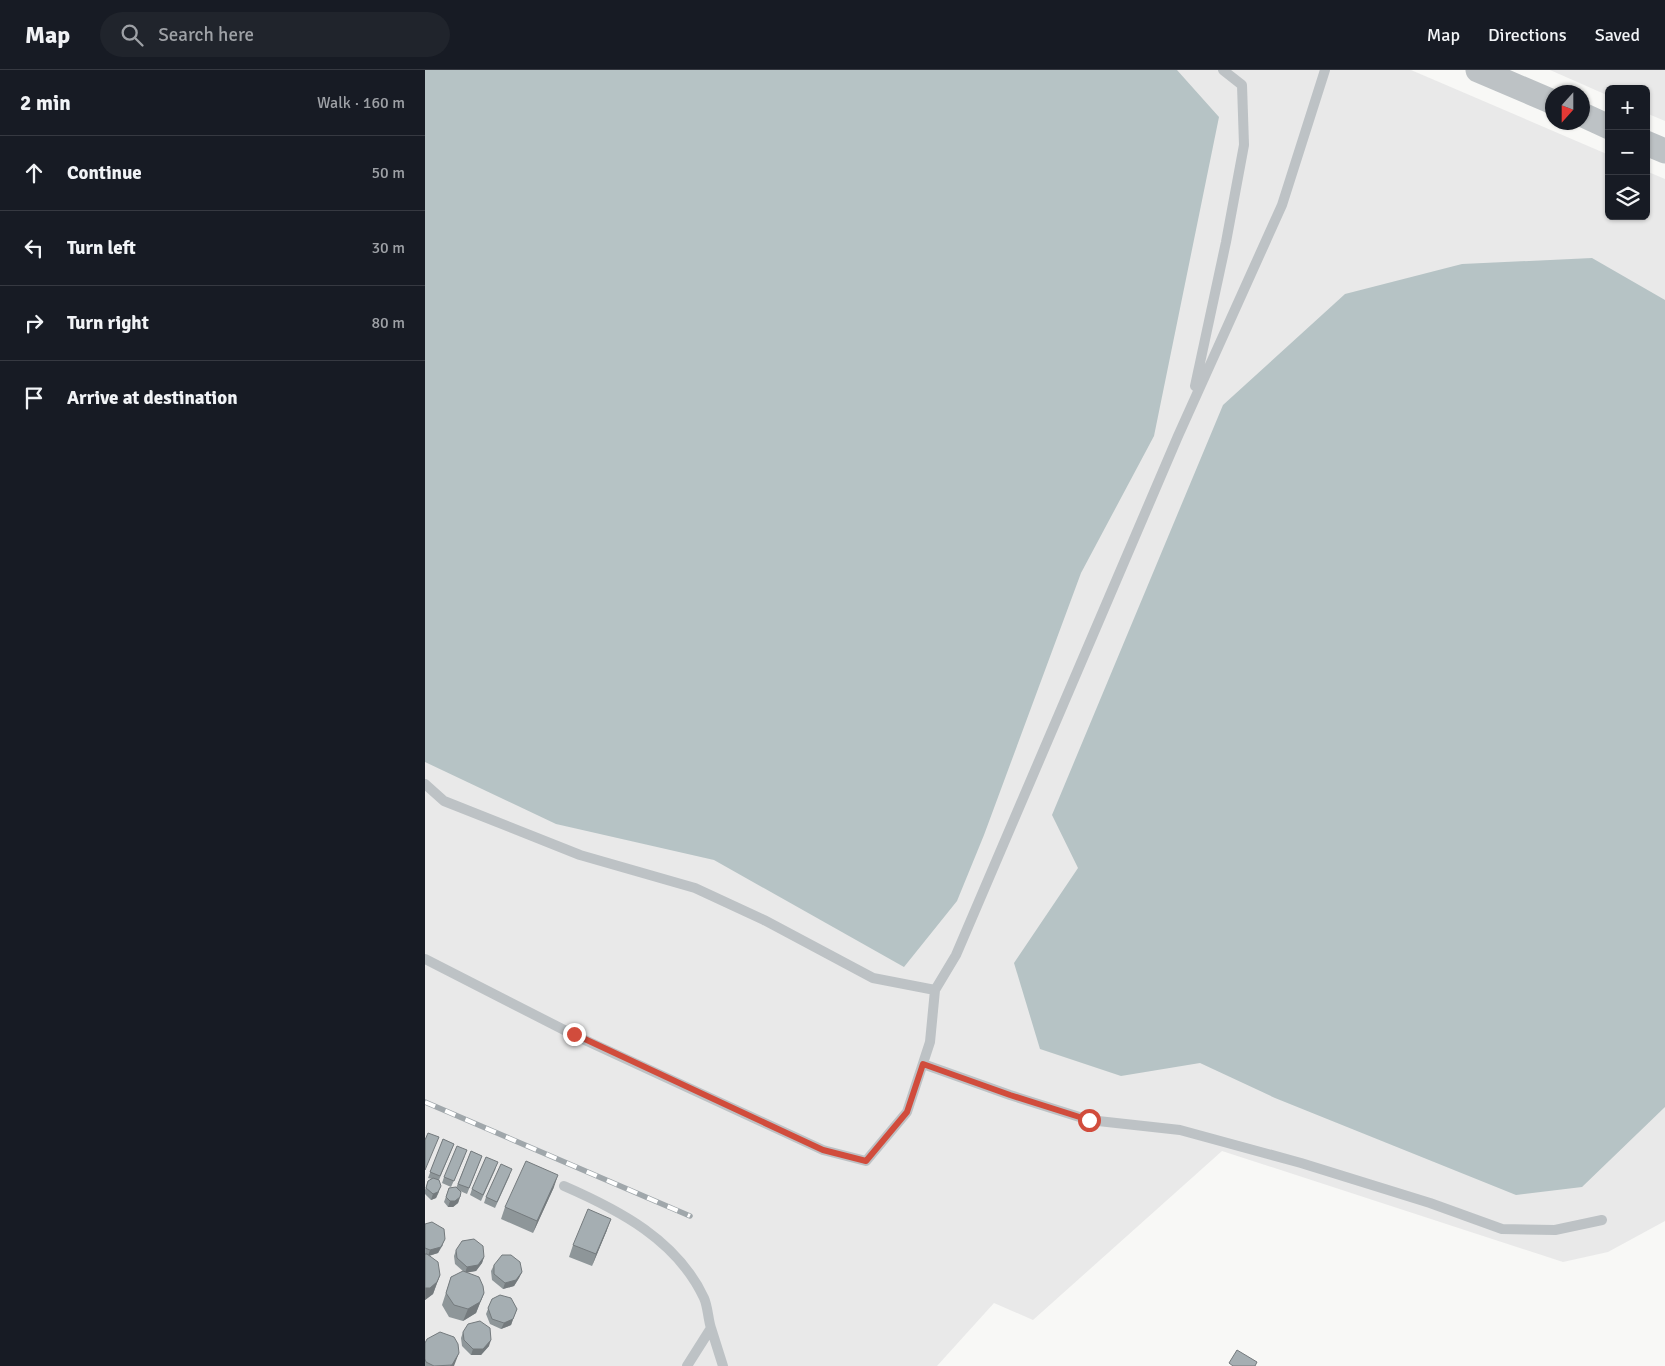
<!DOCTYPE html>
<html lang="en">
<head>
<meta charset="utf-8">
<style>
	:root { --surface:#171b24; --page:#20242c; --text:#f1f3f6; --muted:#9ea1a6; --line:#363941 }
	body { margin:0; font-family:Signika,sans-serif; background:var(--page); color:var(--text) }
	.controls { position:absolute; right:15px; top:15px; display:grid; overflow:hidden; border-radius:8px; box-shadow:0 1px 4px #0004 }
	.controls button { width:45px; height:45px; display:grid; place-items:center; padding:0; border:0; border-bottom:1px solid var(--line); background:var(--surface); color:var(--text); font:25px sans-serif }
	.compass { position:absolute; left:1120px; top:15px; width:45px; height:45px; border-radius:50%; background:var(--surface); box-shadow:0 1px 4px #0004; rotate:201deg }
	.stop { position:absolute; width:15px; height:15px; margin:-11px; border:4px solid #d14c3c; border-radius:50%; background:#fff }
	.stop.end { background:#d14c3c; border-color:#fff; box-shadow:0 1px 5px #0008 }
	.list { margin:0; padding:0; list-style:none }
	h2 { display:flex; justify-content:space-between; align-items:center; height:65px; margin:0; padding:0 20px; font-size:21px }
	h2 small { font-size:16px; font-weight:400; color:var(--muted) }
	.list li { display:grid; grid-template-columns:32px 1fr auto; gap:15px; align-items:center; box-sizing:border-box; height:75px; padding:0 20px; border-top:1px solid var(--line) }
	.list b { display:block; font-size:19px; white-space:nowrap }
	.list em { font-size:16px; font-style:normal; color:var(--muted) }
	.icon { flex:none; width:28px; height:28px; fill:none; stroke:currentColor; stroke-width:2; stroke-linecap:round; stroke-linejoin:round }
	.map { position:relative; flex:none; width:1240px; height:1296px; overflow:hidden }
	header { display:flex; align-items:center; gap:30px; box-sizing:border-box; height:70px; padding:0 25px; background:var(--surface); border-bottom:1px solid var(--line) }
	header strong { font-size:24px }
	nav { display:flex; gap:28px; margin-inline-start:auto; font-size:18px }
	.search { width:350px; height:45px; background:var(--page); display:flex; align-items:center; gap:12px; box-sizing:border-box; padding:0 18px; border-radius:28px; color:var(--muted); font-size:19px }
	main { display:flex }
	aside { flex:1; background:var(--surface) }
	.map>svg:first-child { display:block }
	.built { fill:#e9e9e9 }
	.water { fill:#b6c3c5 }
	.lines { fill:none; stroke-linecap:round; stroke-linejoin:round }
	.service { stroke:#bdc2c5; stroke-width:10 }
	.tertiary { stroke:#bdc2c5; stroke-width:25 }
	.rail-casing { stroke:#a0a7ab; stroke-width:5.5 }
	.rail { stroke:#fff; stroke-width:4; stroke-dasharray:11; stroke-linecap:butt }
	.wall { fill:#8e9699 }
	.shaded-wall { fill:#747a7d }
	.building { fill:#a5aeb2; stroke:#747a7d }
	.route { stroke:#d14c3c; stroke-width:6 }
</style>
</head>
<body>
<header>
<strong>Map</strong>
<div class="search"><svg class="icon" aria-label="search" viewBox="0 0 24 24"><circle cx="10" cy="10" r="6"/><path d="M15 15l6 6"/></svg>Search here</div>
<nav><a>Map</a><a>Directions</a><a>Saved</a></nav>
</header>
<main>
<aside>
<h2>2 min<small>Walk · 160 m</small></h2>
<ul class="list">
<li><svg class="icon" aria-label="ahead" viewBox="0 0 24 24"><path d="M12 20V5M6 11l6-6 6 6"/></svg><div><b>Continue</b></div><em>50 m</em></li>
<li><svg class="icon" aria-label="left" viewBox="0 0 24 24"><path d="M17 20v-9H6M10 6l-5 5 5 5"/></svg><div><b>Turn left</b></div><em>30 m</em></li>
<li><svg class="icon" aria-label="right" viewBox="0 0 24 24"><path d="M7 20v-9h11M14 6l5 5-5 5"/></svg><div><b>Turn right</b></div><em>80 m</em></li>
<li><svg class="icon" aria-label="arrive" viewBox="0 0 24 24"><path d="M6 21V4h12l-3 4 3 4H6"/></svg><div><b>Arrive at destination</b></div></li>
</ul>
</aside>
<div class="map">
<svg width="1240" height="1296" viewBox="0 0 1240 1296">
	<rect width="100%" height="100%" fill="#f8f8f6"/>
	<!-- built -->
	<path class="built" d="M0,0h986l198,85v61h37v-45l19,8v1042l-57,31 -45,10 -341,-111 -189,169 -39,-17 -57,63h-512z
		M1125,0h115v51l-19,-8v-24h-37v7z"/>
	<!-- water -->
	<path class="water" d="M0,0h752l42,47 -65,319 -73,137 -97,262 -27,66 -53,66 -190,-107 -158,-36 -131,-62z
		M1167,188l73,42v807l-83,80 -66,8 -241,-97 -75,-35 -79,13 -81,-27 -26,-86 64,-95 -26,-53 171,-410 122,-111 117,-30z"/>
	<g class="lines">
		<!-- service -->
		<path class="service" d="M770,316l31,-144 18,-97 -2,-60 -19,-15
			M0,714l19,17 136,54 115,33 69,32 109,58 62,12 21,-35 222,-519 104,-231 43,-135
			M0,889l149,76 249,115 43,11 41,-49 23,-70 5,-52
			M498,994l87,31 79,25 91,10 121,33 129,40 72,26 53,1 47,-10
			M139,1116c55,24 113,54 140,112 4,9 4,21 7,30l-24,38
			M286,1258l12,38"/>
		<!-- tertiary -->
		<path class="tertiary" d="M1053,0l75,32
			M1158,45l26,12
			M1221,73l19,8"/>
		<defs>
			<path id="rail" d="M0,1032l265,114"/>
		</defs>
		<!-- rail casing -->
		<use href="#rail" class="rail-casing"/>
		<!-- rail -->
		<use href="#rail" class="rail"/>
	</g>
	<!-- wall -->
	<path class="wall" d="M18,1069l11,5 -15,36v12l-3,6 -5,2 -6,-6v-4l3,-9 4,-2 -4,-1z
		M46,1081l11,5 -15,38 -7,-3v6l-2,6 -5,4h-5l-4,-5 5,-14h7z
		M40,1086l-14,31 -9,-4 2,-6z
		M71,1098l-15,33 -11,-6 2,-6z
		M85,1105l-15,33 -11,-5 2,-6z
		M129,1117l-21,46 -32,-14 4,-12z
		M0,1154l18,21 -5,8 -9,3 11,19 -7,19 -8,6z
		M182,1160l-15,36 -23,-9 4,-12z
		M31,1180l28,7 -2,6 -6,8 -10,1 18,21 -8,20 -13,8 -14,-4 -7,-12 9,-28 13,-5 -9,-8 -1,-8z
		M69,1195l28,7 -3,6 -5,8 -11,3 -11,-9 -1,-9z
		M67,1229l25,10 -6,16 -10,4 -11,-5 -4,-10z
		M38,1262l26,14 -8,9h-10l-9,-9 -1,-8z
		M0,1273l29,23h-29z"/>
	<!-- shaded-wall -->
	<path class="shaded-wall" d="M133,1105l-4,12 -21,46 4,-12z
		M16,1116l-5,12 -5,2 2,-6z
		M35,1127l-2,6 -5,4h-5l2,-6z
		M186,1149l-4,11 -15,36 4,-12z
		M20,1169l-7,14 -10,3 2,-6z
		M59,1187l-2,6 -6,8 -11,2 2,-6z
		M97,1202l-3,6 -5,8 -11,3 2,-6z
		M15,1205l-7,19 -8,6v-12z
		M59,1223l-8,20 -13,8 5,-12z
		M88,1249l-2,6 -10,4 3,-6z
		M66,1270l-2,6 -8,9h-10l2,-6z
		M34,1283l-5,13h-4z"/>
	<!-- building -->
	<path class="building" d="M3,1063l11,4 -14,33v-30z
		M18,1069l11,5 -14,32 -10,-4z
		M32,1076l10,4 -13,31 -10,-4z
		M46,1081l11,5 -13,32 -11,-4z
		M61,1087l12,5 -15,33 -11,-6z
		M101,1091l32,14 -21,46 -32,-14z
		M76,1094l11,5 -15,33 -11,-5z
		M8,1108l6,2 2,6 -3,6 -5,2 -7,-6 2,-7z
		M31,1117l5,5 -1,5 -5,4h-5l-4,-4 3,-9z
		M163,1139l23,10 -15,35 -23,-9z
		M7,1152l12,7 1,10 -4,8 -11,3 -5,-2v-24z
		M49,1169l9,7 1,11 -6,8 -11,2 -10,-9 -1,-8 6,-9z
		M0,1184h2l11,8 2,13 -3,7 -7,6h-5z
		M77,1185h9l9,7 2,10 -6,8 -11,3 -11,-9v-9z
		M38,1201l16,6 4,9 1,7 -4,9 -12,7 -14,-4 -8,-12 5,-16z
		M75,1225l11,3 6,11 -4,10 -9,4 -12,-4 -4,-11 4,-9z
		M55,1251l10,7 1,12 -8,9h-10l-9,-9 -1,-8 5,-8z
		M15,1262l14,5 4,7 1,9 -7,12 -18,1 -8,-4 -1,-3v-16l2,-4z
		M812,1280l20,12 -2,4h-22l-4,-3z"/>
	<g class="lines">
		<!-- route -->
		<path class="route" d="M149,964l249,116 43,11 41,-49 16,-48 87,31 79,25"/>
	</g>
</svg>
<div class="controls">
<button>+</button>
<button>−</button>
<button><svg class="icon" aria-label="layers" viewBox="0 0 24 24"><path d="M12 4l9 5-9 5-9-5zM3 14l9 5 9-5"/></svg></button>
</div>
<svg class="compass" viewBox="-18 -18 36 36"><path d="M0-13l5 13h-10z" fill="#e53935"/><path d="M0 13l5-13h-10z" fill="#9ea1a6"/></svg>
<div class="stop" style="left:664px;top:1050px"></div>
<div class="stop end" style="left:149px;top:964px"></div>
</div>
</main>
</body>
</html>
